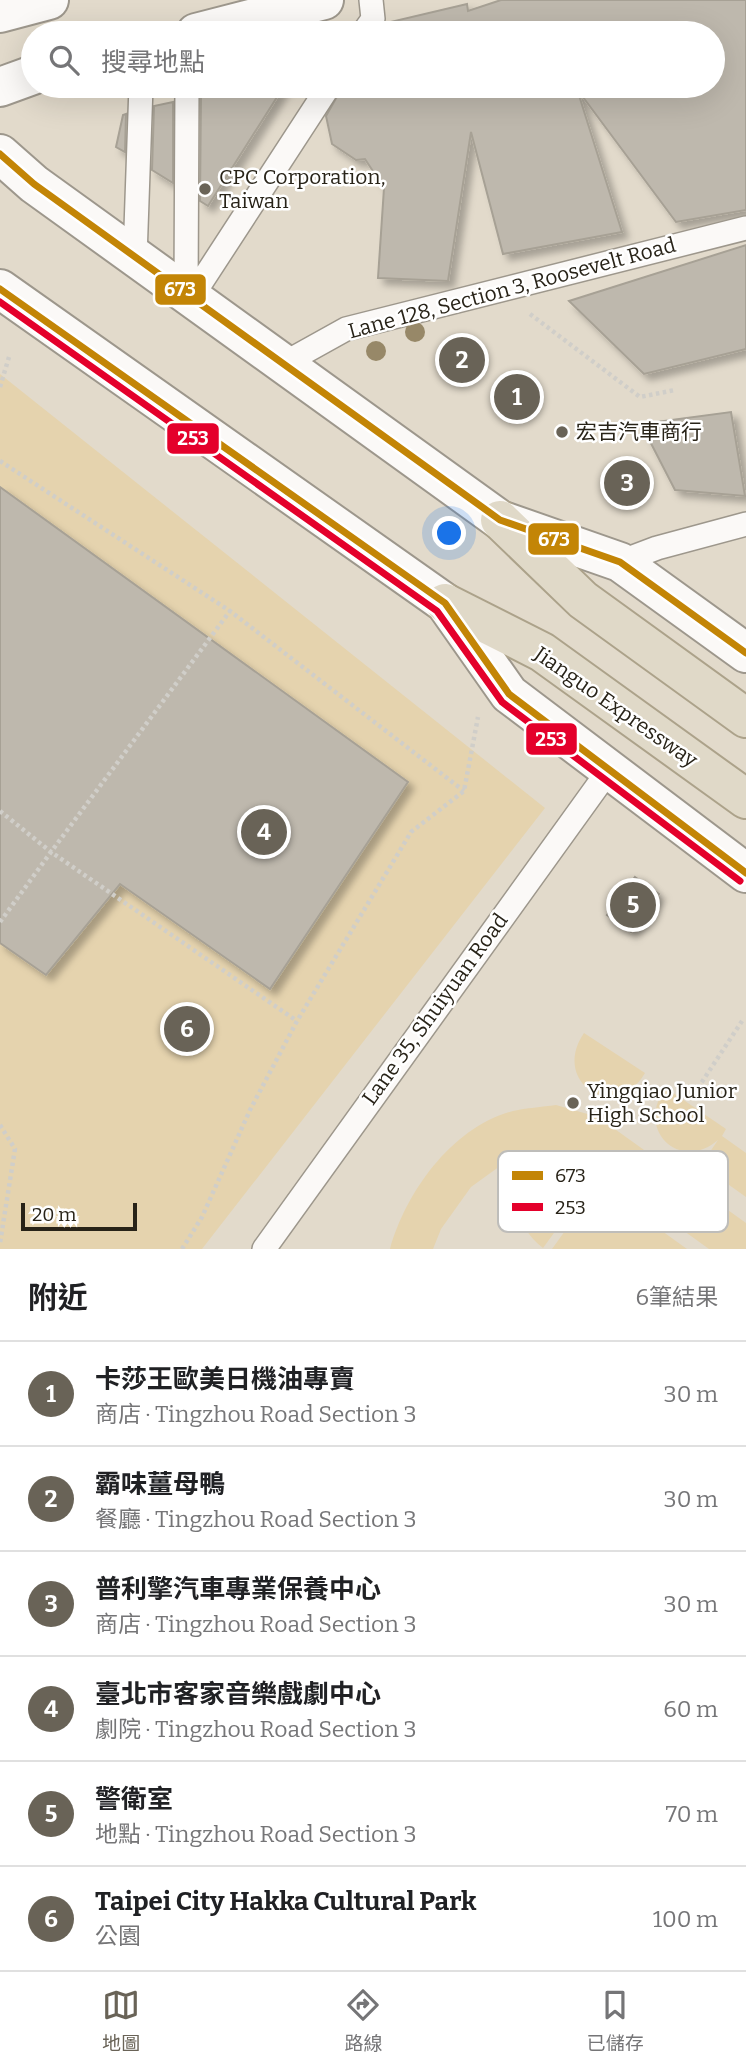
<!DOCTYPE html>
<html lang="zh-TW">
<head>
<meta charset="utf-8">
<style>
	:root { --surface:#fff; --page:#f2f2f2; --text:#202124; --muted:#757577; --line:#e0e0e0; --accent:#696357 }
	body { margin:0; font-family:Bitter,"Noto Sans TC",serif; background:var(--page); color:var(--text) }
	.scale { position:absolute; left:21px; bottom:18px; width:116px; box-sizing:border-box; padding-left:7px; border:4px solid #282318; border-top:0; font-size:19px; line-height:24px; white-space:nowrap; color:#282318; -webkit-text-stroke:5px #fff; paint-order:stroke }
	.you { position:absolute; left:450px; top:534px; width:24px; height:24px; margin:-18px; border:5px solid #fff; border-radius:50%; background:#1a73e8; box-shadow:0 0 0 10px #1a73e833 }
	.badge { display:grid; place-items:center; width:46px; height:46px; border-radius:50%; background:var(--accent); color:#fff; font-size:23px; font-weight:700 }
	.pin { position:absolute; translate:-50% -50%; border:4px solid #fff; box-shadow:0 2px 7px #0006 }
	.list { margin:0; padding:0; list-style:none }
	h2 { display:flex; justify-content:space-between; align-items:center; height:91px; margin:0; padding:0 28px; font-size:30px }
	h2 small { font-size:23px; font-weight:400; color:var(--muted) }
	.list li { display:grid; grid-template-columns:46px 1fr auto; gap:21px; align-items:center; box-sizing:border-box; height:105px; padding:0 28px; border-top:2px solid var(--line) }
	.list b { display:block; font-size:26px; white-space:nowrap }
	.list p { margin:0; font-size:23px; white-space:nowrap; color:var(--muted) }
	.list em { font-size:23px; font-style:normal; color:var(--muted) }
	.icon { flex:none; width:38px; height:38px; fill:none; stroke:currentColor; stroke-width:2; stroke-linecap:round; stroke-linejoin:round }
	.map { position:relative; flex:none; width:746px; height:1249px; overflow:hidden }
	.search { position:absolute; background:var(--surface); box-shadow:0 7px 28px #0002; left:21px; right:21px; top:21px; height:77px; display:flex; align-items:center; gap:18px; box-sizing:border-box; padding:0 24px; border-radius:38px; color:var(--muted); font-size:26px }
	.sheet { height:721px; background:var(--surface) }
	nav { display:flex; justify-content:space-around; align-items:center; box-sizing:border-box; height:98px; border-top:2px solid var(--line); background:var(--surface); font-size:19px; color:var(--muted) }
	nav a { display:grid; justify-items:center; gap:4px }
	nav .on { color:var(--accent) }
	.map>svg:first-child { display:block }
	.green { fill:#e5d3ae }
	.building { fill:#beb8ad; stroke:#a7a195; stroke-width:2; filter:url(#shadow) }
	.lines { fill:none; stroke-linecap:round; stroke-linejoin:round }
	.lane-casing { stroke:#9d978c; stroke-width:26 }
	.secondary-casing { stroke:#9d978c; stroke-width:42 }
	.highway-casing { stroke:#aca28a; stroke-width:42 }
	.path { stroke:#d0cec9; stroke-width:4.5; stroke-dasharray:3.5 3.5; stroke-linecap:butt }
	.lane { stroke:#fbf9f7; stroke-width:23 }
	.secondary { stroke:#fbf9f7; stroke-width:38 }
	.highway { stroke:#e0d9c8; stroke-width:38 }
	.bus-1-casing { stroke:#fff; stroke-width:12 }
	.bus-2-casing { stroke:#fff; stroke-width:12 }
	.bus-1 { stroke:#c38506; stroke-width:7 }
	.bus-2 { stroke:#e4002b; stroke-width:7 }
	.tree { fill:#978868 }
	.poi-dot { fill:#696357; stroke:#fff; stroke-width:2.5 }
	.labels { text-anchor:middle; stroke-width:5; stroke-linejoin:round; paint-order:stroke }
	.poi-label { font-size:21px; fill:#282318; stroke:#fff; text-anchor:start }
	.street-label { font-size:21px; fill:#282318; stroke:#fff }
	.key { fill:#fff; stroke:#bebdba; stroke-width:2 }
	.key-label { font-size:19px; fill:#282318 }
	.line-badge { stroke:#fff; stroke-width:2.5 }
	.badge-label { font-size:19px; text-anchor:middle; font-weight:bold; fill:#fff }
</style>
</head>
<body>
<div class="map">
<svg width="746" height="1249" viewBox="0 0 746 1249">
	<defs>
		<filter id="shadow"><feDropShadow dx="6" dy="6" stdDeviation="3.5" flood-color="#0004"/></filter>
	</defs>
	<rect width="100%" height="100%" fill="#e2dacb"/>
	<!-- green -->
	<path class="green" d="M0,374l545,434 -343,441h-202z
		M584,1033l61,40c-29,50 -95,10 -61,-40z
		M666,1088l60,41 -4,7 24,17v44l-45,-32 17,-25c-38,33 -84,-11 -52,-52z
		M556,1105l42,12 148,106v26h-37l-129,-93 -36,-6 -18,3 -19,8 -36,26 -30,42 -8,20h-43c16,-57 62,-122 123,-138 13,-3 29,-4 43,-6z
		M555,1172l22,5 12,8 -46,63c-33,-25 -33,-67 12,-76z
		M598,1185l89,64h-135z"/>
	<!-- building -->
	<path class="building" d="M501,0h245v210l-70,12 -99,-133 45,143 -119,22 -32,-122 -23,149 -70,-3 6,-90 -19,-29 -9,1 -24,-16 -6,-28 17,-30h370v-53h-331l4,-10 81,-19 1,7z
		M235,86h49l-76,120 -8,-5 1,-106z
		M173,102v81l-21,-13 2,-64z
		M126,114l-1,38 -9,-5 7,-32z
		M746,245v104l-102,25 -75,-73z
		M731,412l14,84 -70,-6 -34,-66z
		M0,487l408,295 -138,207 -150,-105 -74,91 -46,-32z
		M635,877l24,17 -28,38 -24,-17z"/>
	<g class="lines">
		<defs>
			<path id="lane" d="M363,33l10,-14 -2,-19
				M135,257l6,-171
				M186,293l1,-207
				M191,298l138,-212
				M283,364l63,-35 400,-101
				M620,562l37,-14 89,-24
				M264,1249l345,-479"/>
			<path id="secondary" d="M0,13l49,-13
				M196,33l128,-33
				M0,87l33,-12
				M0,154l34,30 466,336 120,42 126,91
				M0,289l445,314 64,91 237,179"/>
			<path id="highway" d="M500,520l83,80 163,118
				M445,603l97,49 204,147"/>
		</defs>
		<!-- lane casing -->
		<use href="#lane" class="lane-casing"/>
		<!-- secondary casing -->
		<use href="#secondary" class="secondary-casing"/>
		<!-- highway casing -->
		<use href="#highway" class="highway-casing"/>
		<!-- path -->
		<path class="path" d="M530,314l110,83 35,-7
			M0,387l9,-30
			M0,461l230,150
			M0,811l51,41 179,-241 234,180
			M0,922l51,-70 246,169
			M694,1094l50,-76
			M0,1125l15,24 -15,94
			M182,1249l20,-32 48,-107 47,-89 114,-189 53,-41 14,-74"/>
		<!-- lane -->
		<use href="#lane" class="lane"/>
		<!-- secondary -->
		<use href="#secondary" class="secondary"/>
		<!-- highway -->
		<use href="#highway" class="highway"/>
		<defs>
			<path id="bus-1" d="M0,154l34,30 466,336 120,42 126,91
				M0,289l445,314 64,91 237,179"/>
			<path id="bus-2" d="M0,302l437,309 65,91 238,179"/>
		</defs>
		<!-- bus-1 casing -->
		<use href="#bus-1" class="bus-1-casing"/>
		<!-- bus-2 casing -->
		<use href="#bus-2" class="bus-2-casing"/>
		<!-- bus-1 -->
		<use href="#bus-1" class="bus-1"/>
		<!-- bus-2 -->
		<use href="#bus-2" class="bus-2"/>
	</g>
	<!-- trees -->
	<g class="tree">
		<circle cx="415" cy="332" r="10"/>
		<circle cx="376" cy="351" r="10"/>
	</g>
	<!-- markers -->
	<g class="poi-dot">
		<circle cx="205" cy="189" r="7"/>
		<circle cx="562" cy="432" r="7"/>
		<circle cx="573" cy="1103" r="7"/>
	</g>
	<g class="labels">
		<!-- poi labels -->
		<g class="poi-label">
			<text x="219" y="184">CPC Corporation,<tspan x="219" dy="24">Taiwan</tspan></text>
			<text x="576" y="439">宏吉汽車商行</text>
			<text x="587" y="1098">Yingqiao Junior<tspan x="587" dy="24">High School</tspan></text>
		</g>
		<!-- street labels -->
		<g class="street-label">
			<text transform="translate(512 288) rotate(-15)" y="7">Lane 128, Section 3, Roosevelt Road</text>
			<text transform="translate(616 707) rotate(35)" y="7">Jianguo Expressway</text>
			<text transform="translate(435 1009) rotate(-54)" y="7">Lane 35, Shuiyuan Road</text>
		</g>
	</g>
	<!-- legend -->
	<rect x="498" y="1151" width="230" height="81" rx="10" class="key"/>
	<rect x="512" y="1171" width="31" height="9" fill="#c38506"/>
	<rect x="512" y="1203" width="31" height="8" fill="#e4002b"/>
	<g class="key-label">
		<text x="555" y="1182">673</text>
		<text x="555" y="1214">253</text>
	</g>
	<g class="line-badge">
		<rect x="154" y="273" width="53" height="33" rx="7" fill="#c38506"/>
		<rect x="166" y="422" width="54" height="33" rx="7" fill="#e4002b"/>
		<rect x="527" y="522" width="53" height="34" rx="7" fill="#c38506"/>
		<rect x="525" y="722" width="53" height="34" rx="7" fill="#e4002b"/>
	</g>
	<g class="badge-label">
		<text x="180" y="296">673</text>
		<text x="193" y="445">253</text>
		<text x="554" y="546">673</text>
		<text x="551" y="746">253</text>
	</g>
</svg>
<div class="scale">20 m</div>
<div class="you"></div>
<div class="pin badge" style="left:517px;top:397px">1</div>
<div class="pin badge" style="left:462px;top:360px">2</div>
<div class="pin badge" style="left:627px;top:483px">3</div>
<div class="pin badge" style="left:264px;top:832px">4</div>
<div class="pin badge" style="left:633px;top:905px">5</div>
<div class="pin badge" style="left:187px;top:1029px">6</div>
<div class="search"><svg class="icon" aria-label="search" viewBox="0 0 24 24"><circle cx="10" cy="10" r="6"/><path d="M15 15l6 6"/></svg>搜尋地點</div>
</div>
<section class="sheet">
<h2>附近<small>6筆結果</small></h2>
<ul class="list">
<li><span class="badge">1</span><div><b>卡莎王歐美日機油專賣</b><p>商店 · Tingzhou Road Section 3</p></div><em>30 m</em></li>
<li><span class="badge">2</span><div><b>霸味薑母鴨</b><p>餐廳 · Tingzhou Road Section 3</p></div><em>30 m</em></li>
<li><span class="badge">3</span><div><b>普利擎汽車專業保養中心</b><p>商店 · Tingzhou Road Section 3</p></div><em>30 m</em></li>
<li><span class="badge">4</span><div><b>臺北市客家音樂戲劇中心</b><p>劇院 · Tingzhou Road Section 3</p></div><em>60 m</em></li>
<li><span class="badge">5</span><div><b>警衛室</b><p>地點 · Tingzhou Road Section 3</p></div><em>70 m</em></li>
<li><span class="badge">6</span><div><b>Taipei City Hakka Cultural Park</b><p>公園</p></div><em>100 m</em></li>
</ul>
</section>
<nav>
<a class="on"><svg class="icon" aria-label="map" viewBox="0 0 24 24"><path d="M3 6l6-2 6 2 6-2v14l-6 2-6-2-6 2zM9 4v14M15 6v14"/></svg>地圖</a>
<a><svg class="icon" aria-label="directions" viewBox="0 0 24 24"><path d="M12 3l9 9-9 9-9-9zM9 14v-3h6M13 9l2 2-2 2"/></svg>路線</a>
<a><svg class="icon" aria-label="saved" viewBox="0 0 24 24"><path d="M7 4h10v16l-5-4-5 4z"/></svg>已儲存</a>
</nav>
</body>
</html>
